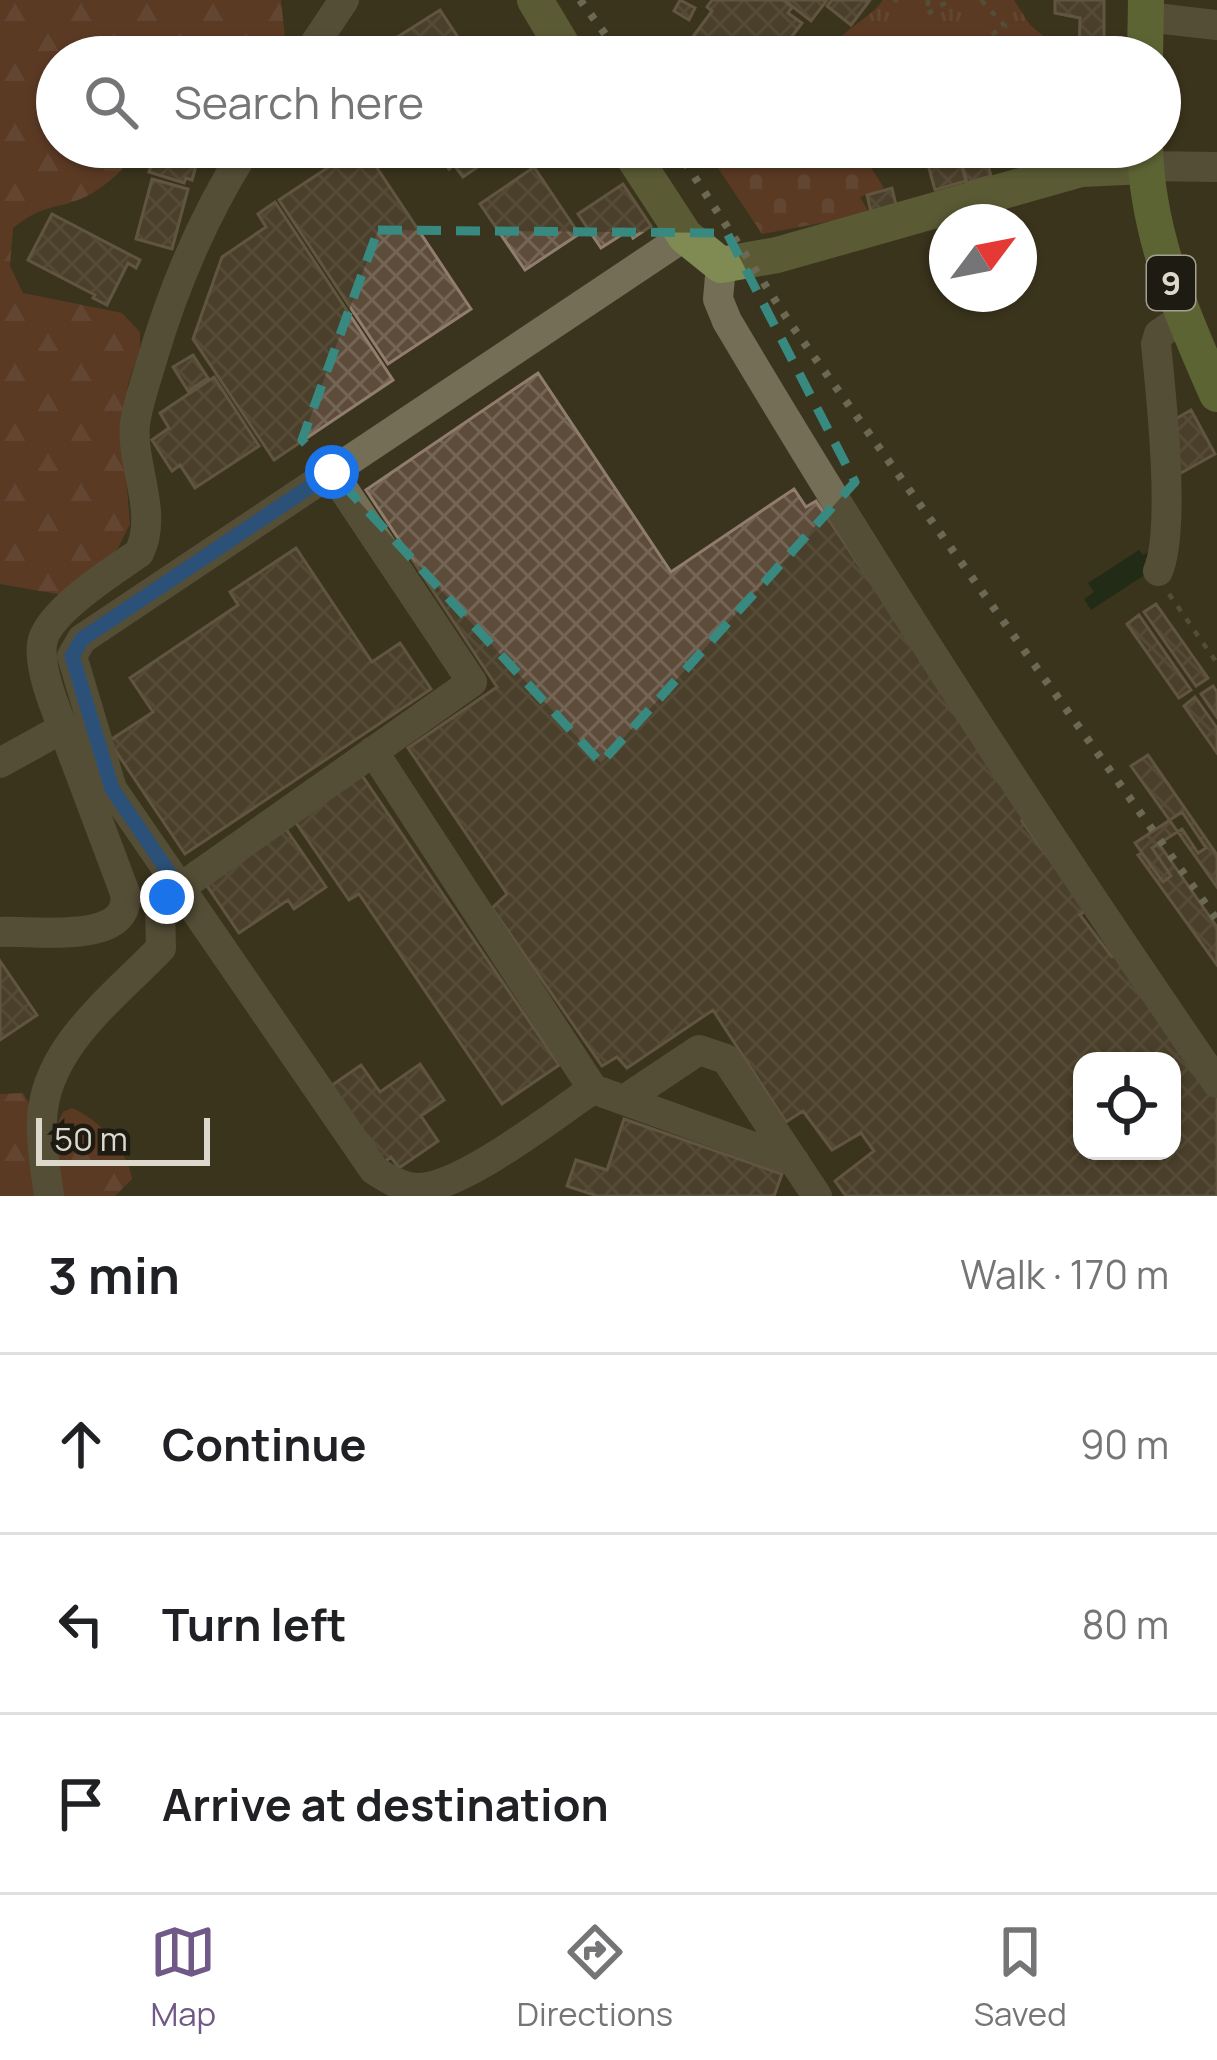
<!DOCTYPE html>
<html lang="en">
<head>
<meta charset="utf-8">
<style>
	:root { --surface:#fff; --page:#f6f6f6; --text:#202124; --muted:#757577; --line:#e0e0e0; --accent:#705986 }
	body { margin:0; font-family:Manrope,sans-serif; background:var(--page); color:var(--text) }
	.controls { position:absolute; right:36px; bottom:36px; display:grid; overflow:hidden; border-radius:24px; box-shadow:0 3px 9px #0004 }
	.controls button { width:108px; height:108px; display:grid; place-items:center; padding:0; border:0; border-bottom:3px solid var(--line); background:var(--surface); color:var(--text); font:60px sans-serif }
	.compass { position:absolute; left:929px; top:204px; width:108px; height:108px; border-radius:50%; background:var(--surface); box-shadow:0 3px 9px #0004; rotate:58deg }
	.scale { position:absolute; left:36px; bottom:30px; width:174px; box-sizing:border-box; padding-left:12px; border:6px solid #dcd9cc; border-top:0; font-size:33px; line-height:42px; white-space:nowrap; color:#dcd9cc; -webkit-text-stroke:9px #1e1c12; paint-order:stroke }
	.stop { position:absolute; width:36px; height:36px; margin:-27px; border:9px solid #1a73e8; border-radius:50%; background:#fff }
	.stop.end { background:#1a73e8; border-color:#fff; box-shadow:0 3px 12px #0008 }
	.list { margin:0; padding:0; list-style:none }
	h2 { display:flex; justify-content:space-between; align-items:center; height:156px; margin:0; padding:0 48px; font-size:51px }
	h2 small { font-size:39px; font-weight:400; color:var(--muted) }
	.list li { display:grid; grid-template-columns:78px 1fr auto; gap:36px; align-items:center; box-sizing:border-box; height:180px; padding:0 48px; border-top:3px solid var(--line) }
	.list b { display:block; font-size:45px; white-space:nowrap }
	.list em { font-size:39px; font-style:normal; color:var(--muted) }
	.icon { flex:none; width:66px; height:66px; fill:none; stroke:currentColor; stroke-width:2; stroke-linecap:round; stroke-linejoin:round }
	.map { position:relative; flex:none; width:1217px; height:1196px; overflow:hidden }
	.search { position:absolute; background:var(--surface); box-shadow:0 3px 9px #0004; left:36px; right:36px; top:36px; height:132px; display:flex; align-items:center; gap:30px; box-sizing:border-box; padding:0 42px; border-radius:66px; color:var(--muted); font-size:45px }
	.sheet { height:696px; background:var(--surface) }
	nav { display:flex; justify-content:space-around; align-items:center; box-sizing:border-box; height:168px; border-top:3px solid var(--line); background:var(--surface); font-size:33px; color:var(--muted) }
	nav a { display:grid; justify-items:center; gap:6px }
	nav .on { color:var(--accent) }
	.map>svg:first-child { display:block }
	.forest { fill:url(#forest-firs) }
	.cemetery { fill:url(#cemetery-stones) }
	.park { fill:url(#park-tufts) }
	.water { fill:#041f0d }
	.building { fill:url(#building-cross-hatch); stroke:#917d6b; stroke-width:3; fill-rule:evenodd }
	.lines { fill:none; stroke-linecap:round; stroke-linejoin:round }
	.path { stroke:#726d5a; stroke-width:4.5; stroke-dasharray:6 9; stroke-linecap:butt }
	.minor { stroke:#756e57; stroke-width:30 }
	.major { stroke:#808b53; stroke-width:36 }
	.highway { stroke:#879e50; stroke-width:36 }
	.rail { stroke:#aaa696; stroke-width:8; stroke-dasharray:6 12; stroke-linecap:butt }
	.route { stroke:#1a73e8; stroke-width:15 }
	.marked { fill:none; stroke:#388a81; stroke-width:9; stroke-dasharray:24 15; stroke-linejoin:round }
	.labels { text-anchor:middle; stroke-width:10; stroke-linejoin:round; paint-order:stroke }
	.shield { fill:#1e1c12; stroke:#a3a094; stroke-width:3 }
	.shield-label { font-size:33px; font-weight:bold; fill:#dcd9cc }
</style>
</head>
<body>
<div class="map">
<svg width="1217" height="1196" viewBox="0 0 1217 1196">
	<defs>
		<pattern id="forest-firs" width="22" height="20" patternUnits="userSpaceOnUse" patternTransform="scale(3)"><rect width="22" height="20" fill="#84402e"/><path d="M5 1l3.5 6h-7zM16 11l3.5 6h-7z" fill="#955b4b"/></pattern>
		<pattern id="cemetery-stones" width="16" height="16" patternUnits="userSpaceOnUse" patternTransform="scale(3)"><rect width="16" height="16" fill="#84402e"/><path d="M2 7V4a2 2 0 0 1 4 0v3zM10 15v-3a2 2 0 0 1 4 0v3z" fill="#955b4b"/></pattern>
		<pattern id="park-tufts" width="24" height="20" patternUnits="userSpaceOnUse" patternTransform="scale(3)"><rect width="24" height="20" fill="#84402e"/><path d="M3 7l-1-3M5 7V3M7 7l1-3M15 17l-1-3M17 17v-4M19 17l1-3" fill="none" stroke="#955b4b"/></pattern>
		<pattern id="building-cross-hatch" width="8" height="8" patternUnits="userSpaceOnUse" patternTransform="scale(3)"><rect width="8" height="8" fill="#5e4c3b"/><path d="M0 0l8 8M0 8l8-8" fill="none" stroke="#746556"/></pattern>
	</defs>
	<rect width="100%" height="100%" fill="#3a341e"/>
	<!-- forest -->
	<path class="forest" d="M0,0h281l6,57h-230v90h84c-15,20 -34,40 -58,51 -32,13 -38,5 -70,30l-3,38 13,27 99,20 18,19v17l-12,35 -5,58 7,82 -12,24 -49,48 -69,-12z
		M23,1093l27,47 13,-28 9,-4c26,11 56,42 60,71l-17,17h-115v-102z"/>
	<!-- cemetery -->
	<path class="cemetery" d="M704,147h154l26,41 -24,9 10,17 -108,20z"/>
	<!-- park -->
	<path class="park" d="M883,0h131l16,25 27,22 -4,10h-226c12,-28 39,-34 56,-57z"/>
	<!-- water -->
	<path class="water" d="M1159,545l2,3 -16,11 7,11 -61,40 -7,-11 10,-7 -6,-9 51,-33 4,5z"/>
	<!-- building -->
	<path class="building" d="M680,0l15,8 -6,12 -15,-9z
		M712,0h71l9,7 -4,6 14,10 -26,34h-10l-19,-14 -6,8 2,6h-28l-23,-19 20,-27 -5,-4z
		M784,0h43l-16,21z
		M832,0h38l-19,25 -24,-19z
		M1055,0h49v57h-25l1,-39 -25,-5z
		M440,10l31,47h-105z
		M359,147h4l108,162 -83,55 -109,-164z
		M434,147h85l-14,9 -4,-5 -38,26 -9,-12 -5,4z
		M958,147h25l8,29 -24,7z
		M157,148l22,7 1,-5 19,5 -7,25 -6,-2 -2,5 -35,-11z
		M958,153l8,28 -31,9 -8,-29z
		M534,167l45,67 -54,36 -45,-66z
		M152,179l36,10 -16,60 -36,-10z
		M623,184l28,42 -18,12 -4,-8 -28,18 -23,-34z
		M892,188l4,17 -25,7 -4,-17z
		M275,202l118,178 -119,80 -81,-121 29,-82 44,-30 -8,-13z
		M52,214l88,46 -4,8 -8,-5 -21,42 -14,-7 2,-3 -67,-35z
		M193,355l15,23 -20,13 -15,-24z
		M538,373l133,199 123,-83 12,18 10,-6 213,316 -7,4 64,89 -6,5 32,42 9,-4 96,145v98h-371l-11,-15 39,-30 -13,-18 -29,17 -29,-39 -17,11 -73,-112 -86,58 -10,-11 -15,9 -110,-158 15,-14 -99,-146 89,-61 -131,-197zM1082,1061h90v90h-90z
		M214,377l45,69 -64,42 -15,-23 -8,6 -20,-31 17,-12 -9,-15z
		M1191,410l24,44 -43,24v-57z
		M296,548l76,114 28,-19 31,46 -246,165 -76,-113 44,-29 -23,-34 108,-73 -8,-13z
		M1156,604l52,74 -12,8 -52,-74z
		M1139,615l52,75 -12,8 -52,-74z
		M1213,686l4,6v25l-16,-23z
		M1195,697l22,31v25l-33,-47z
		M1148,755l69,100v32l-86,-121z
		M361,774l198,291 -57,39 -143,-210 -10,6 -55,-80z
		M1182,812l24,36 -8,5 -16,-24 -30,19 19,28 -8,6 -28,-39z
		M286,829l40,58 -32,22 -6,-9 -49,33 -34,-50z
		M1159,844l58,83v38l-79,-110 4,-2 21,29 8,-6 -19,-28z
		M0,961l37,54 -37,25z
		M420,1064l24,36 -23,16 17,25 -39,27 -8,-11 -8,6 -52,-77 30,-21 19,27z
		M624,1119l158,55 -8,22h-177l-30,-10 9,-26 31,10z"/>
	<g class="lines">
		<!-- path -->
		<path class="path" d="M893,0h5
			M928,0l-1,14 23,-14
			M981,0l24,26 -17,11
			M1169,594l48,69"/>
		<!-- minor -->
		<path class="minor" d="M1146,17l71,8
			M306,57l38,-57
			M1145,166l72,1
			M721,265l-3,34 9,22c154,260 319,513 490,762
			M1158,571c18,-42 3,-177 -2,-227l3,-10 24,-16
			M373,751l220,338 202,73
			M0,763l63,-35c-9,-23 -24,-59 -21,-84 4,-31 71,-73 97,-91 20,-40 -8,-87 -4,-129 3,-22 11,-43 17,-64 22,-75 53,-147 95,-213
			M0,932c33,-2 133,14 125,-39l-62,-165
			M593,1089c-39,26 -130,98 -174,99 -17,0 -31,-9 -45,-18l-262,-381 -40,-133 10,-17 603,-403
			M624,1100l75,-50 27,9 91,137
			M49,1196c-3,-24 -8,-50 -7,-75 2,-73 72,-124 119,-173l-1,-40 7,-11 305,-215 -140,-210"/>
		<!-- major -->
		<path class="major" d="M535,0l34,57
			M627,147l58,89 36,29 56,-10 304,-86 64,-3"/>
		<!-- highway -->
		<path class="highway" d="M1145,57l1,-57
			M1145,147c2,88 37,168 72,247"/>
		<!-- rail -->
		<path class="rail" d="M580,0l42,57
			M675,147l115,176 427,597"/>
	</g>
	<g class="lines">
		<!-- route -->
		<path class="route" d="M167,897l11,-11 -66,-97 -40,-133 10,-17 250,-167"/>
	</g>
	<!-- marked area -->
	<path d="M0 0H1217V1196H0ZM378,230l349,3 128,249 -254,281 -299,-323z" fill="#3a341e" fill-opacity=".55" fill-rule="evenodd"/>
	<path class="marked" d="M378,230l349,3 128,249 -254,281 -299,-323z"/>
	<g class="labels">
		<!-- shield labels -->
		<rect class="shield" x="1147" y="256" width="48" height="54" rx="9"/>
		<g class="shield-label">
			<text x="1171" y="295">9</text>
		</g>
	</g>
</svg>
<div class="controls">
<button><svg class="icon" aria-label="locate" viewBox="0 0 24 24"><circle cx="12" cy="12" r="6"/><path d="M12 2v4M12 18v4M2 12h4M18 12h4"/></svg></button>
</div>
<svg class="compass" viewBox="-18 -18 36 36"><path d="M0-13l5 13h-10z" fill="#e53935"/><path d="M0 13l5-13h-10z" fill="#757577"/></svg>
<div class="scale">50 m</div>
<div class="stop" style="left:332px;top:472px"></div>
<div class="stop end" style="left:167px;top:897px"></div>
<div class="search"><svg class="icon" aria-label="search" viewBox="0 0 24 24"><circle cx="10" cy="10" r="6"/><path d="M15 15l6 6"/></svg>Search here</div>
</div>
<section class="sheet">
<h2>3 min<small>Walk · 170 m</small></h2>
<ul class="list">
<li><svg class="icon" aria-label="ahead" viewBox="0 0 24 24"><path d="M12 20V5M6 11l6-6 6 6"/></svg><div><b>Continue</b></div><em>90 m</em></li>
<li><svg class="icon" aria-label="left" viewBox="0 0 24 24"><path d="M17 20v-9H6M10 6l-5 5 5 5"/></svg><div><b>Turn left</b></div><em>80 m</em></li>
<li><svg class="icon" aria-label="arrive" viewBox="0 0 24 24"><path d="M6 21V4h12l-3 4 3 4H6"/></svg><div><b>Arrive at destination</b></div></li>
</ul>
</section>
<nav>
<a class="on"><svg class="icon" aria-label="map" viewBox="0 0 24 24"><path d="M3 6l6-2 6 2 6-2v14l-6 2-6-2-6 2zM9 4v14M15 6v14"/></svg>Map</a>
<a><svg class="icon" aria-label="directions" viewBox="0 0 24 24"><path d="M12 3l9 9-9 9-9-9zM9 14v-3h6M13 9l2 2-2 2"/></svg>Directions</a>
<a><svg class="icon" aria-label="saved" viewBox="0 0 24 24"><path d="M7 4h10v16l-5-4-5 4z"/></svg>Saved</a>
</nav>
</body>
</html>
